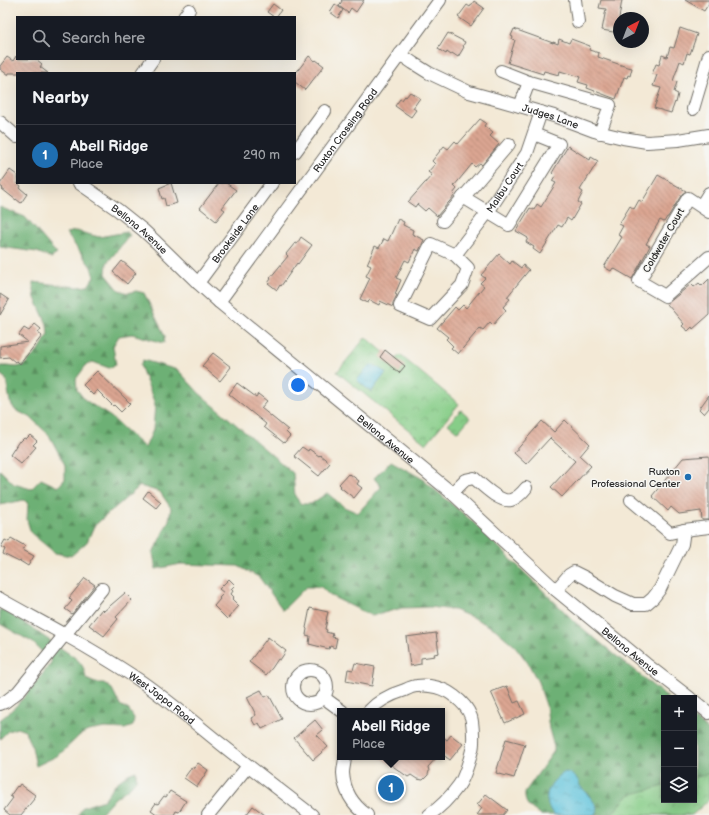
<!DOCTYPE html>
<html lang="en">
<head>
<meta charset="utf-8">
<style>
	:root { --surface:#171b24; --page:#20242c; --text:#f1f3f6; --muted:#9ea1a6; --line:#363941; --accent:#1f6fb2 }
	body { margin:0; font-family:"Balsamiq Sans",sans-serif; background:var(--page); color:var(--text) }
	.controls { position:absolute; right:12px; bottom:12px; display:grid; overflow:hidden; border-radius:0px; box-shadow:0 4px 16px #0002 }
	.controls button { width:36px; height:36px; display:grid; place-items:center; padding:0; border:0; border-bottom:1px solid var(--line); background:var(--surface); color:var(--text); font:20px sans-serif }
	.compass { position:absolute; left:613px; top:12px; width:36px; height:36px; border-radius:50%; background:var(--surface); box-shadow:0 4px 16px #0002; rotate:42deg }
	.you { position:absolute; left:298px; top:385px; width:14px; height:14px; margin:-10px; border:3px solid #fff; border-radius:50%; background:#1a73e8; box-shadow:0 0 0 6px #1a73e833 }
	.badge { display:grid; place-items:center; width:26px; height:26px; border-radius:50%; background:var(--accent); color:#fff; font-size:13px; font-weight:700 }
	.pin { position:absolute; translate:-50% -50%; border:2px solid #fff; box-shadow:0 1px 4px #0006 }
	.popup { position:absolute; left:337px; top:708px; width:108px; height:52px; box-sizing:border-box; display:grid; place-content:center; border-radius:0px; background:var(--surface); filter:drop-shadow(0 1px 3px #0005); font-size:13px; white-space:nowrap; color:var(--muted) }
	.popup b { font-size:15px; color:var(--text) }
	.popup::after { content:''; position:absolute; left:50%; top:100%; margin-left:-8px; border:8px solid transparent; border-top-color:var(--surface) }
	.list { margin:0; padding:0; list-style:none }
	h2 { display:flex; justify-content:space-between; align-items:center; height:52px; margin:0; padding:0 16px; font-size:17px }
	h2 small { font-size:13px; font-weight:400; color:var(--muted) }
	.list li { display:grid; grid-template-columns:26px 1fr auto; gap:12px; align-items:center; box-sizing:border-box; height:60px; padding:0 16px; border-top:1px solid var(--line) }
	.list b { display:block; font-size:15px; white-space:nowrap }
	.list p { margin:0; font-size:13px; white-space:nowrap; color:var(--muted) }
	.list em { font-size:13px; font-style:normal; color:var(--muted) }
	.icon { flex:none; width:22px; height:22px; fill:none; stroke:currentColor; stroke-width:2; stroke-linecap:round; stroke-linejoin:round }
	.map { position:relative; flex:none; width:709px; height:815px; overflow:hidden }
	.search { position:absolute; background:var(--surface); box-shadow:0 4px 16px #0002; left:16px; top:16px; width:280px; height:44px; display:flex; align-items:center; gap:10px; box-sizing:border-box; padding:0 14px; border-radius:0px; color:var(--muted); font-size:15px }
	.panel { position:absolute; background:var(--surface); box-shadow:0 4px 16px #0002; left:16px; top:72px; width:280px; height:112px; border-radius:0px }
	.map>svg:first-child { display:block }
	.forest { fill:url(#forest-firs); stroke:#4c6e50 }
	.park { fill:url(#park-crowns); stroke:#597c5a }
	.water { fill:url(#water-ripples); stroke:#447783 }
	.building { fill:url(#building-back-hatch) }
	.lines { fill:none; stroke-linecap:round; stroke-linejoin:round }
	.minor-casing { stroke:#716e67; stroke-width:14 }
	.minor { stroke:#fff; stroke-width:12 }
	.poi-dot { fill:#1f6fb2; stroke:#f6f6f2; stroke-width:1.5 }
	.labels { text-anchor:middle; stroke-width:3; stroke-linejoin:round; paint-order:stroke }
	.street-label { font-size:10px; fill:#2b2b2b; stroke:#f6f6f2 }
	.poi-label { font-size:10px; fill:#2b2b2b; stroke:#f6f6f2; text-anchor:end }
</style>
</head>
<body>
<div class="map">
<svg width="709" height="815" viewBox="0 0 709 815">
	<defs>
		<pattern id="forest-firs" width="22" height="20" patternUnits="userSpaceOnUse"><rect width="22" height="20" fill="#6db074"/><path d="M5 1l3.5 6h-7zM16 11l3.5 6h-7z" fill="#5a8f5f"/></pattern>
		<pattern id="park-crowns" width="20" height="18" patternUnits="userSpaceOnUse"><rect width="20" height="18" fill="#87cd88"/><path d="M2 6a3 3 0 1 1 6 0M12 15a3 3 0 1 1 6 0" fill="none" stroke="#75b076"/></pattern>
		<pattern id="water-ripples" width="26" height="14" patternUnits="userSpaceOnUse"><rect width="26" height="14" fill="#5ec3db"/><path d="M2 4q2-2 4 0t4 0M15 11q2-2 4 0t4 0" fill="none" stroke="#4e9fb2"/></pattern>
		<pattern id="building-back-hatch" width="6" height="6" patternUnits="userSpaceOnUse"><rect width="6" height="6" fill="#dba692"/><path d="M-1 5l2 2M0 0l6 6M5-1l2 2" fill="none" stroke="#b28777"/></pattern>
	</defs>
	<rect width="100%" height="100%" fill="#f6f6f2"/>
	<filter id="ink" filterUnits="userSpaceOnUse"><feTurbulence type="fractalNoise" baseFrequency=".025" numOctaves="2"/><feDisplacementMap in="SourceGraphic" scale="8" xChannelSelector="R" yChannelSelector="G"/><feConvolveMatrix kernelMatrix="1 2 1 2 8 2 1 2 1" color-interpolation-filters="sRGB"/></filter>
	<filter id="wash" filterUnits="userSpaceOnUse"><feTurbulence type="fractalNoise" baseFrequency=".012" numOctaves="4" result="noise"/><feDisplacementMap in="SourceGraphic" scale="16" xChannelSelector="R" yChannelSelector="G"/><feGaussianBlur stdDeviation="0.9" result="paint"/><feColorMatrix in="noise" values="0 0 0 0 0 0 0 0 0 0 0 0 0 0 0 0 0 1.4 0 .05"/><feComposite in="paint" operator="in"/></filter>
	<g filter="url(#wash)">
		<rect width="100%" height="100%" fill="#f3e9d6"/>
		<!-- forest -->
		<path class="forest" d="M0,207l2,1 23,9 32,37 -6,4 -14,-6 -37,-5z
			M76,231l23,6 28,-5 3,3 -23,28 -1,11 13,16 9,3 8,-2 8,2 21,43 -1,7 -32,-9 -13,2 -6,10 3,19 -7,3 -16,-6 -6,2 -11,15 1,11 8,10 26,17 34,31 8,-18 2,-26 -15,-39 3,-5 35,10 21,23 94,80 2,23 6,8h10l16,-11 17,14 14,6 23,-26 -7,-9 17,-17 30,17 52,44 103,101 92,75h-4v102h30v-82l15,13v64l-19,20h-149c-10,-7 -17,-9 -16,-23l29,-41v-4l-5,-18 -3,-24 -8,-23 -10,-19 -13,-17 -20,-17 -21,-11 -20,-8 -24,-3 -28,1 -30,8 -43,-21 -8,-8h-15l-23,23 -24,-33 -21,-11 -57,-2 -25,5 -3,-16 16,-33 2,-12 -11,-16 -20,-6 -46,40 -7,16 -16,14 -16,-3 -24,-20 -4,-13 1,-16 -4,-4 -24,5v-35l14,14 17,5 10,-10 17,8 7,-8v-14l-16,-30 -19,-18 -15,-7 -5,-8 -4,-23 -6,-5v-8h6l11,1 7,-2 15,-15 9,-15 -1,-11 -12,-26 -2,-16 44,5 11,-1 6,-9 -3,-10 -25,-34z
			M0,609l12,6 62,42c8,6 11,12 12,22l9,4h9l8,6 8,16 9,5 5,8 -1,8 -8,3 -20,-1 -17,3 -8,4 -21,20 -23,11 -4,-19 -4,-8 -3,-8 -8,-3 -9,3 -8,8v-19c21,-16 37,-38 52,-59l-20,-19 -32,-18z
			M136,771v9l-6,7 -15,11 -15,17h-22l5,-8 21,-7 10,-15 14,-11z"/>
		<!-- park -->
		<path class="park" d="M366,337l28,24 6,-6 59,49 -33,40 -89,-72z
			M461,410l9,8 -12,14 -10,-8z
			M709,774v26l-17,15h-81l18,-20 35,-9v14h30v-22z"/>
		<!-- water -->
		<path class="water" d="M371,365l5,1 10,7 -15,19 -14,-12 11,-13z
			M565,772l5,1 8,7 2,6 6,6 8,10 3,5 -1,6 -3,2h-39c-14,-16 -6,-33 11,-43z"/>
		<g id="blocks">
			<!-- building -->
			<path class="building" d="M341,0h23l-8,12 -5,-4 -3,5 -9,-7 3,-5z
				M601,0h21l-3,18v15l-17,-3 4,-21 -7,-1z
				M685,0h24v3l-5,8z
				M474,1l10,7 -13,18 -13,-9 9,-12 3,2z
				M273,4l8,6 -5,7h-2l-7,-5z
				M335,4l8,6 -5,8 -8,-6z
				M680,28l17,6 -7,20 -3,-1 -3,10 -4,-2 -7,20 4,1 -3,10 4,2 -2,9 -1,-1 -4,11 -17,-5 7,-20 -8,-2 4,-11 -5,-1 4,-10 3,1 3,-10 5,2 3,-10 4,1z
				M514,29l39,14v-1l5,2 1,-5 10,4 2,-4 19,7 -1,4 10,3 -1,4 26,9 8,2 -2,8 -2,-1 -1,3 -3,-1 -8,22 -29,-11 1,-3 -10,-3 2,-5 -20,-6 -1,4 -15,-4 -1,3 -35,-11 7,-23 -3,-1 1,-2 -2,-1z
				M448,33l17,9 -2,4 1,1 -6,10 -6,-4 -1,2 -4,-3 -1,2 -8,-5z
				M16,56l1,3h19l6,5 -2,3 8,6h-39l-1,2 -8,-6v-3l7,-9 6,4z
				M309,56l6,5 1,-1 8,6 -19,24 -10,-8v-8z
				M410,92l10,6 -7,10 3,2 -5,7 -16,-11 5,-7 2,1 3,-4 1,1z
				M480,119l6,4 -2,3 9,7 -3,3 9,8 -17,21 -2,-2 -5,4 -3,-3 -18,22 3,3 -4,5 2,1 -18,21 -9,-8 -3,3 -8,-7 -2,3 -7,-5 24,-27 -4,-3 7,-8 -3,-3 12,-15 4,3 7,-8 3,3z
				M568,146l22,14 1,-3 7,4 -18,29 3,2 -5,10 3,2 -10,17 -4,-3 -5,9 -4,-2 -18,29 -7,-5 1,-2 -8,-5 2,-4 -12,-7 14,-23 4,2 3,-6 4,3 15,-24 -4,-2 3,-5 -3,-3z
				M10,170l7,5v8l4,3 -1,2 7,6 -6,9 -5,-4v1l-14,-11 1,-1 -3,-2v-2z
				M658,175l28,16 -4,3 -14,23h-1l-3,5 -4,-2 -14,24 4,2 -18,33 -19,-11 -2,3 -7,-4 18,-30 -4,-2 5,-9 -4,-2 11,-18 4,3 5,-9 3,2z
				M171,183l6,20 -11,3 -2,-8 -2,1 -3,-11z
				M219,183h7l10,7 -14,18 3,2 -9,11 -16,-13z
				M398,219l6,3 -1,3 10,5 -1,4 12,6 -5,11 -4,-2 -6,13 -4,-2 -9,18 5,2 -6,14 2,1 -4,8v4l-13,-6 -1,4 -10,-5 -1,3 -8,-4 10,-21 -4,-2 5,-10 -4,-2 8,-18 4,2 5,-9 4,2z
				M301,237l11,8 -14,19 -1,-1 -16,23 -1,-1 -3,5 -9,-7 3,-4 -1,-1 18,-22 -2,-2 9,-11 2,1z
				M499,254l11,10 2,-3 9,7 2,-3 6,5 -22,27 3,2 -7,8 3,3 -13,15 -3,-3 -7,8 -3,-2 -22,26 -7,-6 2,-2 -7,-7 2,-2 -11,-9 18,-21 3,3 5,-5 3,3 18,-22 -4,-3 5,-5 -4,-3z
				M122,261l14,12 -9,11 -14,-12z
				M709,279v36l-16,14 -1,-2 -4,4 -6,-5 2,-2 -17,-20 24,-20 3,3 5,-4 3,3z
				M0,294l9,6 -9,15z
				M35,324l6,5 -3,4 4,3 -22,28 -3,-3 -2,1 -6,-5 -9,1v-12l28,-4 -9,-7 5,-7 5,3z
				M385,350l20,16 -6,7 -19,-16z
				M213,353l18,14 -11,14 -18,-15z
				M97,371l33,32 -9,9 -7,-7 -1,1 -16,-16 -4,5 -10,-10z
				M237,383l19,14 2,-3 9,7 -6,7 27,22 -2,2 4,4 -6,7 -20,-16 2,-3 -37,-30z
				M709,395v13l-5,6 -5,-5z
				M565,420l25,24 -10,12 11,10 -29,31 -11,-10 24,-26 -25,-23 -24,26 -12,-11 28,-32 12,11z
				M30,435l7,6 -4,4 3,2 -15,17 -11,-9 9,-14 1,1 4,-4 2,1z
				M302,447l6,4 1,-2 10,7 1,-1 10,8 -11,13 -25,-20z
				M709,456v64h-7l-1,-9 -22,3 -8,-7 -3,4 -16,-15 31,-38z
				M348,474l1,1 1,-1 9,7 -2,3 5,4 -8,10 -14,-11 1,-1 -2,-2z
				M148,491l13,11 -5,6 -13,-10z
				M11,538l14,8 -2,4 11,6 -6,10 -8,-5 -1,1 -16,-8 2,-5 -4,-2 4,-7 4,2z
				M85,578l10,7 -23,29 -7,-5 7,-8 -3,-3z
				M229,579l6,6 -4,4 2,2 -2,3 3,3 -2,2 7,7 -12,13 -13,-13 6,-7 -1,-1 5,-5 -5,-4z
				M125,593l7,7 -16,17 2,2 -14,17 -15,-11 13,-16 2,2z
				M310,608l18,4 -2,8h1l-2,9 2,1 -1,2 7,2 -1,3 5,1 -2,10 -5,-2 -1,3 -20,-5 1,-8 -4,-1 1,-6 -1,-1z
				M436,633l3,20 -5,1 1,2 -14,2v6l-11,2 -4,-29z
				M268,637l18,14 -6,9 -2,-1 -6,9 -6,7 -17,-13z
				M355,663l20,4 -3,19 -26,-5 2,-12 5,1z
				M507,686l7,17 5,-2 6,13 -20,9 -14,-31z
				M261,690l4,7 4,-2 13,24 -20,10 -3,-6 -4,2 -4,-7 5,-3 -9,-18z
				M315,720l8,10 -6,5 11,12 -15,13 -19,-22z
				M451,735l12,9 -13,16 -8,-6v-18l5,4z
				M506,739l19,5 -11,34 -18,-5z
				M380,757h57l-9,10 1,4 -1,4 -5,5 -6,-1 -6,-4 -3,2z
				M198,763l10,7 -11,17 -13,-9 8,-11 2,1z
				M20,784l15,11 -2,4h1l-13,16h-11l-6,-5 9,-12 -3,-2 7,-10 1,1z
				M170,791l16,10 -7,11 -3,-1 -2,4h-16l-7,-5 5,-7 2,1 6,-8 2,1z
				M486,794l21,16 -4,5h-26l5,-7 -5,-3z
				M253,806l12,9h-19z"/>
		</g>
	</g>
	<g filter="url(#ink)">
		<use href="#blocks" fill-opacity="0" stroke="#716e67" stroke-width="1"/>
		<g class="lines">
			<defs>
				<g id="minor">
					<path d="M575,0l3,22"/>
					<path d="M184,17l5,-7"/>
					<path id="s1" d="M400,54l13,9 16,10 40,19 33,9 52,15 40,15 29,7 24,4 31,-2 31,-5"/>
					<path d="M501,71l28,11 81,23 -10,28"/>
					<path d="M143,73l10,-14"/>
					<path d="M520,106l9,-24"/>
					<path d="M693,109l16,-54"/>
					<path d="M0,122l17,15"/>
					<path d="M295,152l30,-41"/>
					<path id="s2" d="M79,183l39,27 25,20 13,12 42,41 21,19 233,191 104,97 90,74 44,34"/>
					<path d="M463,197l46,28 50,-81 -25,-10"/>
					<path d="M701,206l8,-13"/>
					<path d="M709,212l-21,-14 -49,83 26,15 44,-39"/>
					<path d="M443,221l66,-77"/>
					<path d="M431,244l24,11 13,13 -6,17 -32,34 -30,-13z"/>
					<path id="s3" d="M455,255l33,-43 39,-59 14,-41"/>
					<path id="s4" d="M198,283l74,-100"/>
					<path id="s5" d="M219,302l221,-302"/>
					<path d="M452,493l13,-13 9,-2c8,7 26,25 37,22 6,-2 11,-7 15,-12"/>
					<path d="M631,500l39,33 14,-3 25,-3"/>
					<path d="M556,590l13,-15 5,-3 12,6 29,18 18,8h13l7,-6 7,-9 22,-45 2,-14"/>
					<path id="s6" d="M0,599c48,27 97,52 142,83 27,19 53,41 79,62 30,24 60,47 91,71"/>
					<circle cx="310" cy="687" r="17"/>
					<path d="M323,697l19,14"/>
					<path d="M694,701l15,12"/>
					<path d="M0,704l5,-2 13,-10 84,-103"/>
					<path d="M369,711c9,-10 23,-17 36,-21 4,-2 8,-4 12,-4 12,-2 27,2 37,10 7,5 14,12 17,21 2,7 3,27 1,33 -2,9 -8,28 -13,35 -8,11 -18,22 -30,30"/>
					<path d="M345,757c0,5 -2,11 -2,16 1,18 10,32 24,42"/>
					<path d="M208,815l40,-49"/>
				</g>
			</defs>
			<!-- minor casing -->
			<use href="#minor" class="minor-casing"/>
			<!-- minor -->
			<use href="#minor" class="minor"/>
		</g>
	</g>
	<!-- markers -->
	<circle class="poi-dot" cx="688" cy="477" r="4"/>
	<g class="labels">
		<!-- street labels -->
		<g class="street-label">
			<text dy="4" stroke="none"><textPath href="#s1" startOffset="164">Judges Lane</textPath></text>
			<text dy="4" stroke="none"><textPath href="#s5" startOffset="213">Ruxton Crossing Road</textPath></text>
			<text dy="4" stroke="none"><textPath href="#s3" startOffset="84">Malibu Court</textPath></text>
			<text dy="4" stroke="none"><textPath href="#s2" startOffset="76">Bellona Avenue</textPath></text>
			<text dy="4" stroke="none"><textPath href="#s4" startOffset="62">Brookside Lane</textPath></text>
			<text transform="translate(663 240) rotate(-60)" y="4">Coldwater Court</text>
			<text dy="4" stroke="none"><textPath href="#s2" startOffset="400">Bellona Avenue</textPath></text>
			<text dy="4" stroke="none"><textPath href="#s2" startOffset="724">Bellona Avenue</textPath></text>
			<text dy="4" stroke="none"><textPath href="#s6" startOffset="190">West Joppa Road</textPath></text>
		</g>
		<!-- poi labels -->
		<g class="poi-label">
			<text x="680" y="475">Ruxton<tspan x="680" dy="12">Professional Center</tspan></text>
		</g>
	</g>
</svg>
<div class="controls">
<button>+</button>
<button>−</button>
<button><svg class="icon" aria-label="layers" viewBox="0 0 24 24"><path d="M12 4l9 5-9 5-9-5zM3 14l9 5 9-5"/></svg></button>
</div>
<svg class="compass" viewBox="-18 -18 36 36"><path d="M0-13l5 13h-10z" fill="#e53935"/><path d="M0 13l5-13h-10z" fill="#9ea1a6"/></svg>
<div class="you"></div>
<div class="pin badge" style="left:391px;top:788px">1</div>
<div class="popup"><b>Abell Ridge</b>Place</div>
<div class="search"><svg class="icon" aria-label="search" viewBox="0 0 24 24"><circle cx="10" cy="10" r="6"/><path d="M15 15l6 6"/></svg>Search here</div>
<section class="panel">
<h2>Nearby<small></small></h2>
<ul class="list">
<li><span class="badge">1</span><div><b>Abell Ridge</b><p>Place</p></div><em>290 m</em></li>
</ul>
</section>
</div>
</body>
</html>
